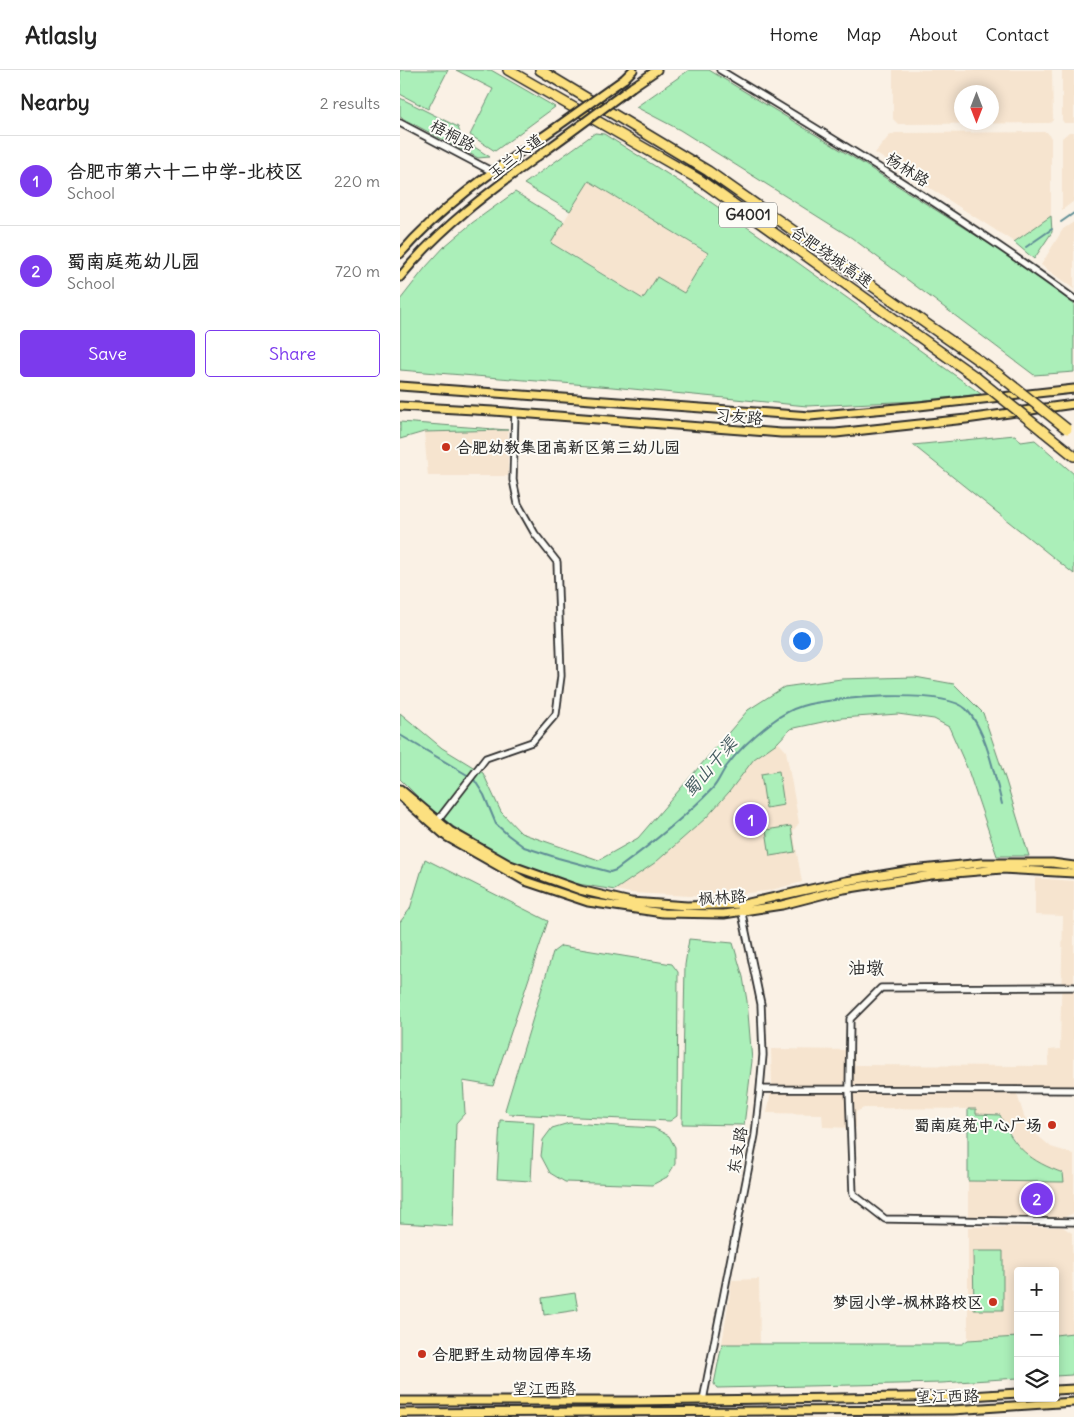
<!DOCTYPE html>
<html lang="en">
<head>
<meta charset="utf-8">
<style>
	:root { --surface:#fff; --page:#f6f6f6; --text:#222; --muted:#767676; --line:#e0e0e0; --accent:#7c3aed }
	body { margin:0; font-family:Delius,"LXGW WenKai TC",sans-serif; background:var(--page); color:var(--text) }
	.controls { position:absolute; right:15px; bottom:15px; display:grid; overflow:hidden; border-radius:5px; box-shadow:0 2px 12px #0003 }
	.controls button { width:45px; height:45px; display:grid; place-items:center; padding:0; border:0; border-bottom:1px solid var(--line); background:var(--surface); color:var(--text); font:25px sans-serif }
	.compass { position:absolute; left:554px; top:15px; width:45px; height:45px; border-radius:50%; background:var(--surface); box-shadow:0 2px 12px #0003; rotate:180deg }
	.you { position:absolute; left:401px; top:570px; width:18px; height:18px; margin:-12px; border:4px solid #fff; border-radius:50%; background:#1a73e8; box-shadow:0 0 0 8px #1a73e833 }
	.badge { display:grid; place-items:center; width:32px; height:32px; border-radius:50%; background:var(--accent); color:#fff; font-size:16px; font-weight:700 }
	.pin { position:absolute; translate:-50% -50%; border:2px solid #fff; box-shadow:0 1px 5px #0006 }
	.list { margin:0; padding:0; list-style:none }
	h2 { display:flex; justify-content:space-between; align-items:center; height:65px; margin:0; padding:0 20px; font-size:21px }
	h2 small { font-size:16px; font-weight:400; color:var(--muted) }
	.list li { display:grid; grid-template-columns:32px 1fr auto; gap:15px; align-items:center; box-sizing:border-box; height:90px; padding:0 20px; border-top:1px solid var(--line) }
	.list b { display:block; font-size:19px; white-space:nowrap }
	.list p { margin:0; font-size:16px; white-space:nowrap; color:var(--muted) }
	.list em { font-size:16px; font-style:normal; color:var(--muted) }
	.actions { display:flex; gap:10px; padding:15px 20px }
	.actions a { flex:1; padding:11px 0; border:1px solid var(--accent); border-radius:5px; text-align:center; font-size:18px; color:var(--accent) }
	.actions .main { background:var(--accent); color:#fff }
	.icon { flex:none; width:28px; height:28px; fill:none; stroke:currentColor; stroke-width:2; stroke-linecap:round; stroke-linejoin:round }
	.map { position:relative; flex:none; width:674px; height:1347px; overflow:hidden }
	header { display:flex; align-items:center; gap:30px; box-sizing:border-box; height:70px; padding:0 25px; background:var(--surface); border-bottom:1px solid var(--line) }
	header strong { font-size:24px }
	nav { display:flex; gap:28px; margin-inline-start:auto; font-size:18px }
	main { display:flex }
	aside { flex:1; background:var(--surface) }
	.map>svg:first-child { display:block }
	.built { fill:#f6e4cf; fill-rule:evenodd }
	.green { fill:#abefb9; stroke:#6b8d72 }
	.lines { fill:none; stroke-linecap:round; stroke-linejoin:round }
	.stream { stroke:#5e8d95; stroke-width:2 }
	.minor-casing { stroke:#2b2b2b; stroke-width:9 }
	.major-casing { stroke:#2b2b2b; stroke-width:11 }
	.highway-casing { stroke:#2b2b2b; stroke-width:12 }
	.minor { stroke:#fdfcf7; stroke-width:5.5 }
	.major { stroke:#fce080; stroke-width:7 }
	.highway { stroke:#fce080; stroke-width:9 }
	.major-bridge-casing { stroke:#2b2b2b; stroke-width:11; stroke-linecap:butt }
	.highway-bridge-casing { stroke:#2b2b2b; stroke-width:12; stroke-linecap:butt }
	.major-bridge { stroke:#fce080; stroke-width:7 }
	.highway-bridge { stroke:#fce080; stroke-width:9 }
	.poi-dot { fill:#c8321e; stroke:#fdfcf7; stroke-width:2 }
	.labels { text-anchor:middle; stroke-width:4; stroke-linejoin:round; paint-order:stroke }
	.shield { fill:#fdfcf7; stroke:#6a6a68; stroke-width:1 }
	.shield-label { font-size:15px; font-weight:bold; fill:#2b2b2b }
	.street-label { font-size:16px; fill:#2b2b2b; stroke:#fdfcf7 }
	.poi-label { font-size:16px; font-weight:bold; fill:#2b2b2b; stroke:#fdfcf7; text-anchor:start }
	.water-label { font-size:18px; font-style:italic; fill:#445c60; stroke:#fdfcf7 }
	.neighbourhood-label { font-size:18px; fill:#2b2b2b; stroke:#fdfcf7 }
</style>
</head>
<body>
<header>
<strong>Atlasly</strong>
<nav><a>Home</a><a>Map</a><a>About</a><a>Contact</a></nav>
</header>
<main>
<aside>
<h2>Nearby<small>2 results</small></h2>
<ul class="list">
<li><span class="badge">1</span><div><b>合肥市第六十二中学-北校区</b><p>School</p></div><em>220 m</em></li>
<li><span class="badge">2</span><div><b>蜀南庭苑幼儿园</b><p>School</p></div><em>720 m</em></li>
</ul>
<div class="actions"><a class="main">Save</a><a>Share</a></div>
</aside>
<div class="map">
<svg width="674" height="1347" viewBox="0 0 674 1347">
	<rect width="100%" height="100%" fill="#faf1e5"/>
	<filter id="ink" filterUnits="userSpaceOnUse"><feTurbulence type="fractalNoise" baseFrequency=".02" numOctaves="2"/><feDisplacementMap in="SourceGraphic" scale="10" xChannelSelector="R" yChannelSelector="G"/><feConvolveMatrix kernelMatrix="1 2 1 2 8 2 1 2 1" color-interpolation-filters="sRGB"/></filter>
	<g filter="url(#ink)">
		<!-- built -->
		<path class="built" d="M493,0h159l1,50 -3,3 -152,1 -5,-5zM562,22h30v30h-30z
			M662,0h12v53h-10l-2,-3z
			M647,62l4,6v78l-37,26 -139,-89 14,-17 6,-3z
			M669,62h5v69l-12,9v-72z
			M189,111l119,73 -24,39 -40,6 -93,-57z
			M674,152v67l-33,-24 22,-36z
			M108,360v46h-80l-4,-44z
			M378,672l8,9 13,72 -6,8 9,51 -35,9 -57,6 -79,-4 -16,-3 41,-28 50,-44 23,-26 25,-33z
			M635,808l39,3v213h-57l7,22 12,18 15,13 23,7v59l-11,5 -95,-1v-36l43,1 52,-9 -22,-8 -17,-11 -19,-29 -5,-10 -24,-1v-5l-112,-1 -8,4v16l-33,-1 -1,-13 -55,-1 5,-26 -1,-38 83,1 1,15 193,1 1,-16 11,-1 3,-133 -28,-1z
			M568,1157h95l9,6 1,100 -18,2v-64h-37v66l-50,3z
			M359,1209l1,65h-38l10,-64z"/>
		<!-- green -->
		<path class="green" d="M0,0h48l-20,39 -28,-15z
			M56,0h35l64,37 -60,44 -25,-16 23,-46z
			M289,0h20l153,93 187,119 25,19v71l-40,3 -182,-137 -172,-108 -44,-23z
			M0,28l58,29 4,12 28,18 -12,1 -78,-41z
			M195,63l9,1 92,58 80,55 205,147 -64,7 -110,5 -195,-19 -212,-17v-70l25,-32 20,-22 27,-23 43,-31 49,30 -13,21 92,56 14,-22 27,16 24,-40 -119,-72 -19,30 -46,-27z
			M651,146l1,16 -18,27 -20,-17z
			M0,352l108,8 -84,2 -24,7z
			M615,365l6,7 14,-2 39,34v100l-161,-129z
			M515,607l39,7 29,29 23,68 23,75h-32l-29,-86 -19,-43 -15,-8 -36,-5 -57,4 -51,11 -12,13 -24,17 -25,33 -23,26 -50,44 -41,28 -49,-8 -57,-22 -55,-33 -28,-22 -26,-26v-66l42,35 41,25 18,39 20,21 78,27 39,-22 110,-128 36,-23 57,-8z
			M379,701l5,34 -18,3 -5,-34z
			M391,756l4,26 -25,4 -4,-26z
			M25,789l123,62 -55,165 -30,-5 2,32 -9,10 -3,103 -53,-3v-301l10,-13z
			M289,869l44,4 10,34 4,24 5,60 -8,64 -62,-1 3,-159z
			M161,876l111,18 6,8 -1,144 -7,5 -161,-7 -4,-4 48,-158z
			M568,1039h8v5l24,1c14,33 30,46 63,58l1,9 -96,-1z
			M100,1050l34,2 -3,59 -34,-2z
			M169,1053l85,5 15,8 6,11v17l-8,13 -15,8 -87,-3 -15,-9 -9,-17 2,-16 9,-12z
			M573,1181h30v59h-29z
			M175,1223l3,17 -34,5 -2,-17z
			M673,1263l1,37 -2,5 -17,1v-41z
			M618,1267v41l-76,5 -225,5 -3,-4 8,-40h240l6,-4z"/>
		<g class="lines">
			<!-- stream -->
			<path class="stream" d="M661,152l13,-9
				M626,177l26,-18
				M0,665l69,41
				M73,708l11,17 12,29 12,11 16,12 34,11 52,14 6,-2c34,-25 67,-51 96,-81 6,-6 9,-15 14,-22 13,-18 29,-32 46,-45 8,-6 20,-13 30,-16 29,-9 142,-18 164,3 20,20 29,68 36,95"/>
			<defs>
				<path id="minor" d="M320,0c121,73 241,146 354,229
					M0,53l93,49
					M35,754l51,-66 46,-16 24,-28 5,-38 -4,-114 -22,-28 -17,-30 -5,-24 2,-67
					M674,917l-193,1 -31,31 -1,70 4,105 32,25 189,3
					M360,1019l314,1
					M303,1330l52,-265 5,-46 3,-34 -2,-51 -21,-100"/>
				<path id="major" d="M224,9l9,-9
					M232,17l25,-17
					M0,184c45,-52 102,-89 158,-128
					M0,207c47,-58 107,-98 167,-142
					M0,316l410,30 109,-10 155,-17
					M0,336l93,5 288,22h55l130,-14 108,-15
					M0,719l50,42 60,34 70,25 51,12 56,4 57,-2 102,-23 65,-11 71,-7h70l22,3
					M0,726l47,41 78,44 63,21 75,11 61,1 58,-9 62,-16 87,-14 71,-6 72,4
					M655,1320l19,-1
					M0,1331h233l337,-5 48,-3
					M0,1343l553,-3 121,-8"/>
				<path id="highway" d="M108,0l192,110 277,198
					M140,0l168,101 290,203
					M643,361l31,25"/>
			</defs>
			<!-- minor casing -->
			<use href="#minor" class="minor-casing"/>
			<!-- major casing -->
			<use href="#major" class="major-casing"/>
			<!-- highway casing -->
			<use href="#highway" class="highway-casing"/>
			<!-- minor -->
			<use href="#minor" class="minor"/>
			<!-- major -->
			<use href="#major" class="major"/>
			<!-- highway -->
			<use href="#highway" class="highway"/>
			<defs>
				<path id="major-bridge" d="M158,56l66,-47
					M167,65l65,-48"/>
				<path id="highway-bridge" d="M598,304l69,55
					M577,308l66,53"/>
			</defs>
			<!-- major-bridge casing -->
			<use href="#major-bridge" class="major-bridge-casing"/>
			<!-- highway-bridge casing -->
			<use href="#highway-bridge" class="highway-bridge-casing"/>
			<!-- major-bridge -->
			<use href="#major-bridge" class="major-bridge"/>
			<!-- highway-bridge -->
			<use href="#highway-bridge" class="highway-bridge"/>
		</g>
	</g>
	<!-- markers -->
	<g class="poi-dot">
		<circle cx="46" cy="377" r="5"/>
		<circle cx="652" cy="1055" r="5"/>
		<circle cx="593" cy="1232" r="5"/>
		<circle cx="22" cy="1284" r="5"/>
	</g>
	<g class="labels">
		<!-- shield labels -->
		<rect class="shield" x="319" y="132.5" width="58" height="25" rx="4"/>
		<g class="shield-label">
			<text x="348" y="150">G4001</text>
		</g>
		<!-- street labels -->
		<g class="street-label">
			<text transform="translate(53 65) rotate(28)" y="6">梧桐路</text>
			<text transform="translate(115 86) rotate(-37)" y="6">玉兰大道</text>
			<text transform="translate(508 99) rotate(33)" y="6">杨林路</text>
			<text transform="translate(432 186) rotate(35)" y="6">合肥绕城高速</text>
			<text transform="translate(339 346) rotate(5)" y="6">习友路</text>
			<text transform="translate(322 827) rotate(-4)" y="6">枫林路</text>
			<text transform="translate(337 1080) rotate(-80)" y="6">东支路</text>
			<text x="144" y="1324">望江西路</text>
			<text transform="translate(547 1326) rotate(-2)" y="6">望江西路</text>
		</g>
		<!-- poi labels -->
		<g class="poi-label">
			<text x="56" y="383">合肥幼教集团高新区第三幼儿园</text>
			<text x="642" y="1061" text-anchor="end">蜀南庭苑中心广场</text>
			<text x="583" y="1238" text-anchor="end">梦园小学-枫林路校区</text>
			<text x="32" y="1290">合肥野生动物园停车场</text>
		</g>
		<!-- water labels -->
		<g class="water-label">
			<text transform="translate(310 697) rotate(-49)" y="6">蜀山干渠</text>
		</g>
		<!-- neighbourhood labels -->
		<g class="neighbourhood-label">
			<text x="466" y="904">油墩</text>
		</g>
	</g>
</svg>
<div class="controls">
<button>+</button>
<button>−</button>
<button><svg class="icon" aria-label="layers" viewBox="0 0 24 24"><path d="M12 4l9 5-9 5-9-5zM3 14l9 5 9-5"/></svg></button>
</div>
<svg class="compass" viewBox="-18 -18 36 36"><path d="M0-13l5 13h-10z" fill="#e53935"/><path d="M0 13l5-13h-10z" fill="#767676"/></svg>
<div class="you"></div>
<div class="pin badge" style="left:351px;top:750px">1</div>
<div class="pin badge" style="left:637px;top:1129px">2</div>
</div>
</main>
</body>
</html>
